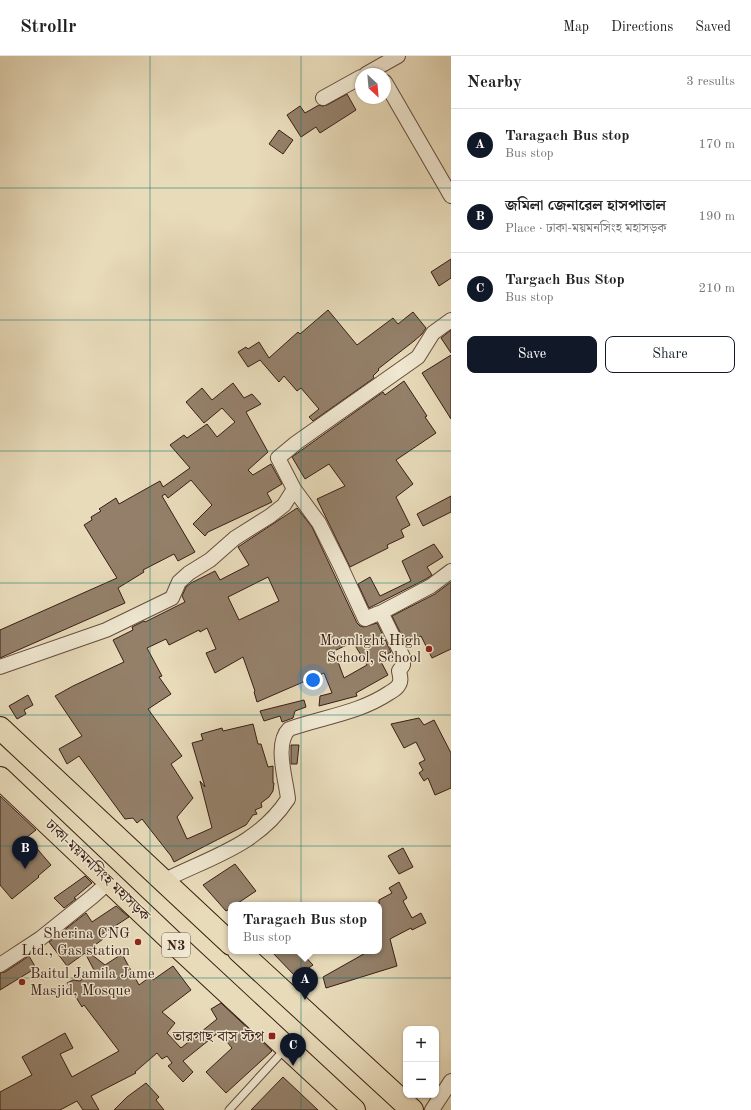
<!DOCTYPE html>
<html lang="en">
<head>
<meta charset="utf-8">
<style>
	:root { --surface:#fff; --page:#f2f2f2; --text:#222; --muted:#767676; --line:#e0e0e0; --accent:#111827 }
	body { margin:0; font-family:"Old Standard TT","Noto Serif Bengali",serif; background:var(--page); color:var(--text) }
	.controls { position:absolute; right:12px; bottom:12px; display:grid; overflow:hidden; border-radius:8px; box-shadow:0 1px 3px #0004 }
	.controls button { width:36px; height:36px; display:grid; place-items:center; padding:0; border:0; border-bottom:1px solid var(--line); background:var(--surface); color:var(--text); font:20px sans-serif }
	.compass { position:absolute; left:355px; top:12px; width:36px; height:36px; border-radius:50%; background:var(--surface); box-shadow:0 1px 3px #0004; rotate:154deg }
	.you { position:absolute; left:313px; top:624px; width:14px; height:14px; margin:-10px; border:3px solid #fff; border-radius:50%; background:#1a73e8; box-shadow:0 0 0 6px #1a73e833 }
	.badge { display:grid; place-items:center; width:26px; height:26px; border-radius:50%; background:var(--accent); color:#fff; font-size:13px; font-weight:700 }
	.pin { position:absolute; translate:-50% -33px; filter:drop-shadow(0 1px 2px #0008) }
	.pin::after { content:''; position:absolute; top:21px; width:14px; height:12px; background:inherit; clip-path:polygon(0 0,100% 0,50% 100%) }
	.popup { position:absolute; left:228px; top:846px; width:154px; height:52px; box-sizing:border-box; display:grid; place-content:center; border-radius:8px; background:var(--surface); filter:drop-shadow(0 1px 3px #0005); font-size:13px; white-space:nowrap; color:var(--muted) }
	.popup b { font-size:15px; color:var(--text) }
	.popup::after { content:''; position:absolute; left:50%; top:100%; margin-left:-8px; border:8px solid transparent; border-top-color:var(--surface) }
	.list { margin:0; padding:0; list-style:none }
	h2 { display:flex; justify-content:space-between; align-items:center; height:52px; margin:0; padding:0 16px; font-size:17px }
	h2 small { font-size:13px; font-weight:400; color:var(--muted) }
	.list li { display:grid; grid-template-columns:26px 1fr auto; gap:12px; align-items:center; box-sizing:border-box; height:72px; padding:0 16px; border-top:1px solid var(--line) }
	.list b { display:block; font-size:15px; white-space:nowrap }
	.list p { margin:0; font-size:13px; white-space:nowrap; color:var(--muted) }
	.list em { font-size:13px; font-style:normal; color:var(--muted) }
	.actions { display:flex; gap:8px; padding:12px 16px }
	.actions a { flex:1; padding:9px 0; border:1px solid var(--accent); border-radius:8px; text-align:center; font-size:14px; color:var(--accent) }
	.actions .main { background:var(--accent); color:#fff }
	.map { position:relative; flex:none; width:451px; height:1054px; overflow:hidden }
	header { display:flex; align-items:center; gap:24px; box-sizing:border-box; height:56px; padding:0 20px; background:var(--surface); border-bottom:1px solid var(--line) }
	header strong { font-size:19px }
	nav { display:flex; gap:22px; margin-inline-start:auto; font-size:14px }
	main { display:flex }
	aside { flex:1; background:var(--surface) }
	.map>svg:first-child { display:block }
	.building { fill:#94806a; stroke:#391e14; fill-rule:evenodd }
	.lines { fill:none; stroke-linecap:round; stroke-linejoin:round }
	.service-casing { stroke:#654d3e; stroke-width:9 }
	.minor-casing { stroke:#654d3e; stroke-width:16 }
	.trunk-casing { stroke:#391e14; stroke-width:24 }
	.service { stroke:#f0e8d2; stroke-width:7 }
	.minor { stroke:#f0e8d2; stroke-width:14 }
	.trunk { stroke:#e8dbba; stroke-width:22 }
	.grid { fill:none; stroke:#0f766e; stroke-width:1; stroke-opacity:0.55 }
	.poi-dot { fill:#8f2418; stroke:#f0e8d2; stroke-width:1.5 }
	.labels { text-anchor:middle; stroke-width:3; stroke-linejoin:round; paint-order:stroke }
	.shield { fill:#f0e8d2; stroke:#705b4d; stroke-width:1 }
	.shield-label { font-size:14px; font-weight:bold; fill:#391e14 }
	.poi-label { font-size:15px; fill:#391e14; stroke:#f0e8d2; text-anchor:end }
	.street-label { font-size:15px; fill:#391e14; stroke:#f0e8d2 }
</style>
</head>
<body>
<header>
<strong>Strollr</strong>
<nav><a>Map</a><a>Directions</a><a>Saved</a></nav>
</header>
<main>
<div class="map">
<svg width="451" height="1054" viewBox="0 0 451 1054">
	<rect width="100%" height="100%" fill="#e8dbba"/>
	<filter id="stains"><feTurbulence type="fractalNoise" baseFrequency=".005" numOctaves="4"/><feColorMatrix values="0 0 0 0 .2 0 0 0 0 .09 0 0 0 0 .02 0 0 0 .5 -.17"/></filter>
	<radialGradient id="worn" r=".72"><stop offset=".6" stop-color="#630" stop-opacity="0"/><stop offset="1" stop-color="#630" stop-opacity=".3"/></radialGradient>
	<!-- building -->
	<path class="building" d="M347,38l9,16 -36,23 -4,-6 -15,10 -14,-22 13,-9 5,7 14,-8 3,1 5,-1z
		M279,74l14,10 -10,14 -14,-10z
		M451,203v19l-12,8 -8,-14z
		M328,254l29,35 36,-27 5,6 15,-12 13,16 -4,6 -8,7 -36,28 1,1 -6,6 1,2 -61,43 -4,-4 10,-8 -18,-21 -4,3 -13,-15 -5,6 -19,-22 -12,7 -10,-15 8,-5 2,2 11,-7 10,16 29,-26 2,2z
		M451,274v23l-10,-15z
		M451,299v64l-29,-46z
		M404,325l23,35 -2,1 11,16 -40,27 17,24 -17,13 14,28 -9,5 3,7 -17,8 1,3 -38,19 -33,-68 28,-13 -16,-22 -24,15 -13,-22 91,-65 2,3z
		M233,327l11,15 8,-4 9,10 -15,8 22,40 -20,18 5,5 18,-11 11,20 -15,9 5,9 -64,30 -3,4 -12,-12 19,-19 -21,-25 -23,18 -3,-4 -3,2 33,56 -17,9 -4,-7 -31,16 1,2 -26,16 7,15 -125,55v-28l117,-52 -33,-53 8,-5 -1,-3 10,-6 -2,-2 17,-11 3,6 41,-23 3,6 27,-19 -20,-23 14,-10 3,3 20,-14 10,13 18,-15 -13,-14 -18,15 -18,-21 16,-14 10,12z
		M451,440v16l-28,14 -6,-12z
		M297,452l15,19 45,96 3,3 4,1 13,-4 14,29 -12,6 9,17 -32,18 1,3 -38,10 1,-10 12,-3 -8,-20 -67,29 -3,-10 1,-1 -12,-34 -28,16 -9,-20 10,-4 -9,-21 -7,4 -1,-2 -30,15 -3,-6 -19,9 15,28 -3,1 12,17 -23,15 34,47 -11,8 22,34 -16,19 10,22 25,-11 -12,-47 5,6 -13,-44 11,-3 -2,-6 21,-6 1,3 30,-7 5,20h3l7,23 5,-1v17h1l-1,8 -4,6 -8,6 1,4 -7,3 2,4 -4,1 -7,10 -72,37 -3,-6 -29,-37 -5,4 -4,-5 -8,1 -46,-63 -12,8 -8,-15 23,-13 -27,-40 18,-10 51,-24 -11,-22 20,-10 -1,-3 12,-6 1,1 40,-20 -3,-6 4,-9 5,-4 24,-12 5,9 29,-15 -11,-18zM268,521l11,24 -40,19 -11,-23zM353,586l14,23 -23,13 -10,-27z
		M434,488l9,13 -16,10 5,8 -6,4 -57,29 -11,-24 12,-7 10,19 31,-15 -9,-20z
		M451,526v67l-19,9 -11,-22 -15,8 -14,-28 43,-22z
		M28,639l5,10 -9,5 2,4 -9,5 -8,-13z
		M304,644l2,7 -11,4 -2,7 -11,4 -2,-6 -16,5 -4,-10z
		M419,662l5,7 10,-5 17,33v35l-16,7 -7,-17 -4,3 -5,-8 4,-3 -4,-7 6,-3 -9,-18 -12,6 -13,-24z
		M291,689h8l-2,19h-6z
		M0,740l36,34 -9,7 24,28 -13,11 1,1 -27,22 -12,-14z
		M403,792l10,19 -14,7 -11,-18z
		M235,808l21,27 -21,14h-4v3l-5,3 -23,-26z
		M85,820l7,7 -18,15 2,1 -12,9 -10,-10z
		M399,826l8,16 -4,3 9,17 9,-5 5,10 -14,7 -1,-2 -21,11 7,27 -71,22 -3,-11 46,-26h10v-51l13,-7 -3,-5z
		M116,850l13,11 -28,18 2,4 -16,12 18,14 17,-11 17,31 11,-8 3,3 20,-14 18,24 -29,22 13,11 -8,10 14,15 36,-29 -6,-10 10,-6 51,48 -46,42 -20,-21 26,-24 -13,-16 -36,29 10,11 -10,10 -15,-16 4,-3 -5,-7 -5,3 -5,-6 -22,19 1,1 -45,23 8,14h-16l-6,-9 -17,9h-60v-18l32,-17 -10,-18 43,-24 8,15 -13,6 12,23 47,-26 -35,-46 -2,2 -15,-24 6,-3 7,1 14,-11 -9,-17 -18,13 -18,-24 37,-29 6,9z
		M271,895h29l13,14 -17,12z
		M29,900l7,12 -36,22v-17l5,-1z
		M283,1021l35,33h-67z
		M146,1027l13,14 -3,3 8,10h-50l13,-13z"/>
	<g class="lines">
		<defs>
			<path id="service" d="M229,1054l56,-61"/>
			<path id="minor" d="M366,18l32,-18
				M385,26l66,114
				M323,42l38,-21
				M380,557l51,-27 20,-15
				M0,611l106,-37 66,-32 7,-16 10,-9 21,-13 25,-22 35,-22 14,-11 10,-16 -16,-31 18,-15 122,-86 15,-24 18,-13
				M163,825c47,-24 94,-35 125,-82 -2,-20 -14,-55 1,-70 34,-12 70,-16 100,-36 3,-2 7,-4 9,-7 4,-5 2,-10 1,-15l4,-6v-8l-21,-43 -3,-1 -14,6 -24,-52 -22,-44 -25,-34
				M0,909l41,-27 51,-41 18,-16
				M432,1054l19,-29"/>
			<path id="trunk" d="M0,672l231,216
				M0,722l174,165 180,167
				M239,895l173,159"/>
		</defs>
		<!-- service casing -->
		<use href="#service" class="service-casing"/>
		<!-- minor casing -->
		<use href="#minor" class="minor-casing"/>
		<!-- trunk casing -->
		<use href="#trunk" class="trunk-casing"/>
		<!-- service -->
		<use href="#service" class="service"/>
		<!-- minor -->
		<use href="#minor" class="minor"/>
		<!-- trunk -->
		<use href="#trunk" class="trunk"/>
	</g>
	<!-- grid -->
	<path class="grid" d="M150,0v1054M301,0v1054M0,132h451M0,264h451M0,395h451M0,527h451M0,659h451M0,790h451M0,922h451"/>
	<!-- markers -->
	<g class="poi-dot">
		<circle cx="429" cy="593" r="4"/>
		<circle cx="138" cy="886" r="4"/>
		<circle cx="22" cy="926" r="4"/>
		<rect x="268" y="976" width="8" height="8" rx="2"/>
	</g>
	<g class="labels">
		<!-- shield labels -->
		<rect class="shield" x="162" y="877" width="28" height="24" rx="3"/>
		<g class="shield-label">
			<text x="176" y="894">N3</text>
		</g>
		<!-- poi labels -->
		<g class="poi-label">
			<text x="421" y="589">Moonlight High<tspan x="421" dy="17">School, School</tspan></text>
			<text x="130" y="882">Sherina CNG<tspan x="130" dy="17">Ltd., Gas station</tspan></text>
			<text x="30" y="922" text-anchor="start">Baitul Jamila Jame<tspan x="30" dy="17">Masjid, Mosque</tspan></text>
			<text x="264" y="985">তারগাছ বাস স্টপ</text>
		</g>
		<!-- street labels -->
		<g class="street-label">
			<text transform="translate(98 814) rotate(44)" y="5">ঢাকা-ময়মনসিংহ মহাসড়ক</text>
		</g>
	</g>
	<rect width="100%" height="100%" filter="url(#stains)"/>
	<rect width="100%" height="100%" fill="url(#worn)"/>
</svg>
<div class="controls">
<button>+</button>
<button>−</button>
</div>
<svg class="compass" viewBox="-18 -18 36 36"><path d="M0-13l5 13h-10z" fill="#e53935"/><path d="M0 13l5-13h-10z" fill="#767676"/></svg>
<div class="you"></div>
<div class="pin badge" style="left:305px;top:944px">A</div>
<div class="popup"><b>Taragach Bus stop</b>Bus stop</div>
<div class="pin badge" style="left:25px;top:813px">B</div>
<div class="pin badge" style="left:293px;top:1010px">C</div>
</div>
<aside>
<h2>Nearby<small>3 results</small></h2>
<ul class="list">
<li><span class="badge">A</span><div><b>Taragach Bus stop</b><p>Bus stop</p></div><em>170 m</em></li>
<li><span class="badge">B</span><div><b>জমিলা জেনারেল হাসপাতাল</b><p>Place · ঢাকা-ময়মনসিংহ মহাসড়ক</p></div><em>190 m</em></li>
<li><span class="badge">C</span><div><b>Targach Bus Stop</b><p>Bus stop</p></div><em>210 m</em></li>
</ul>
<div class="actions"><a class="main">Save</a><a>Share</a></div>
</aside>
</main>
</body>
</html>
